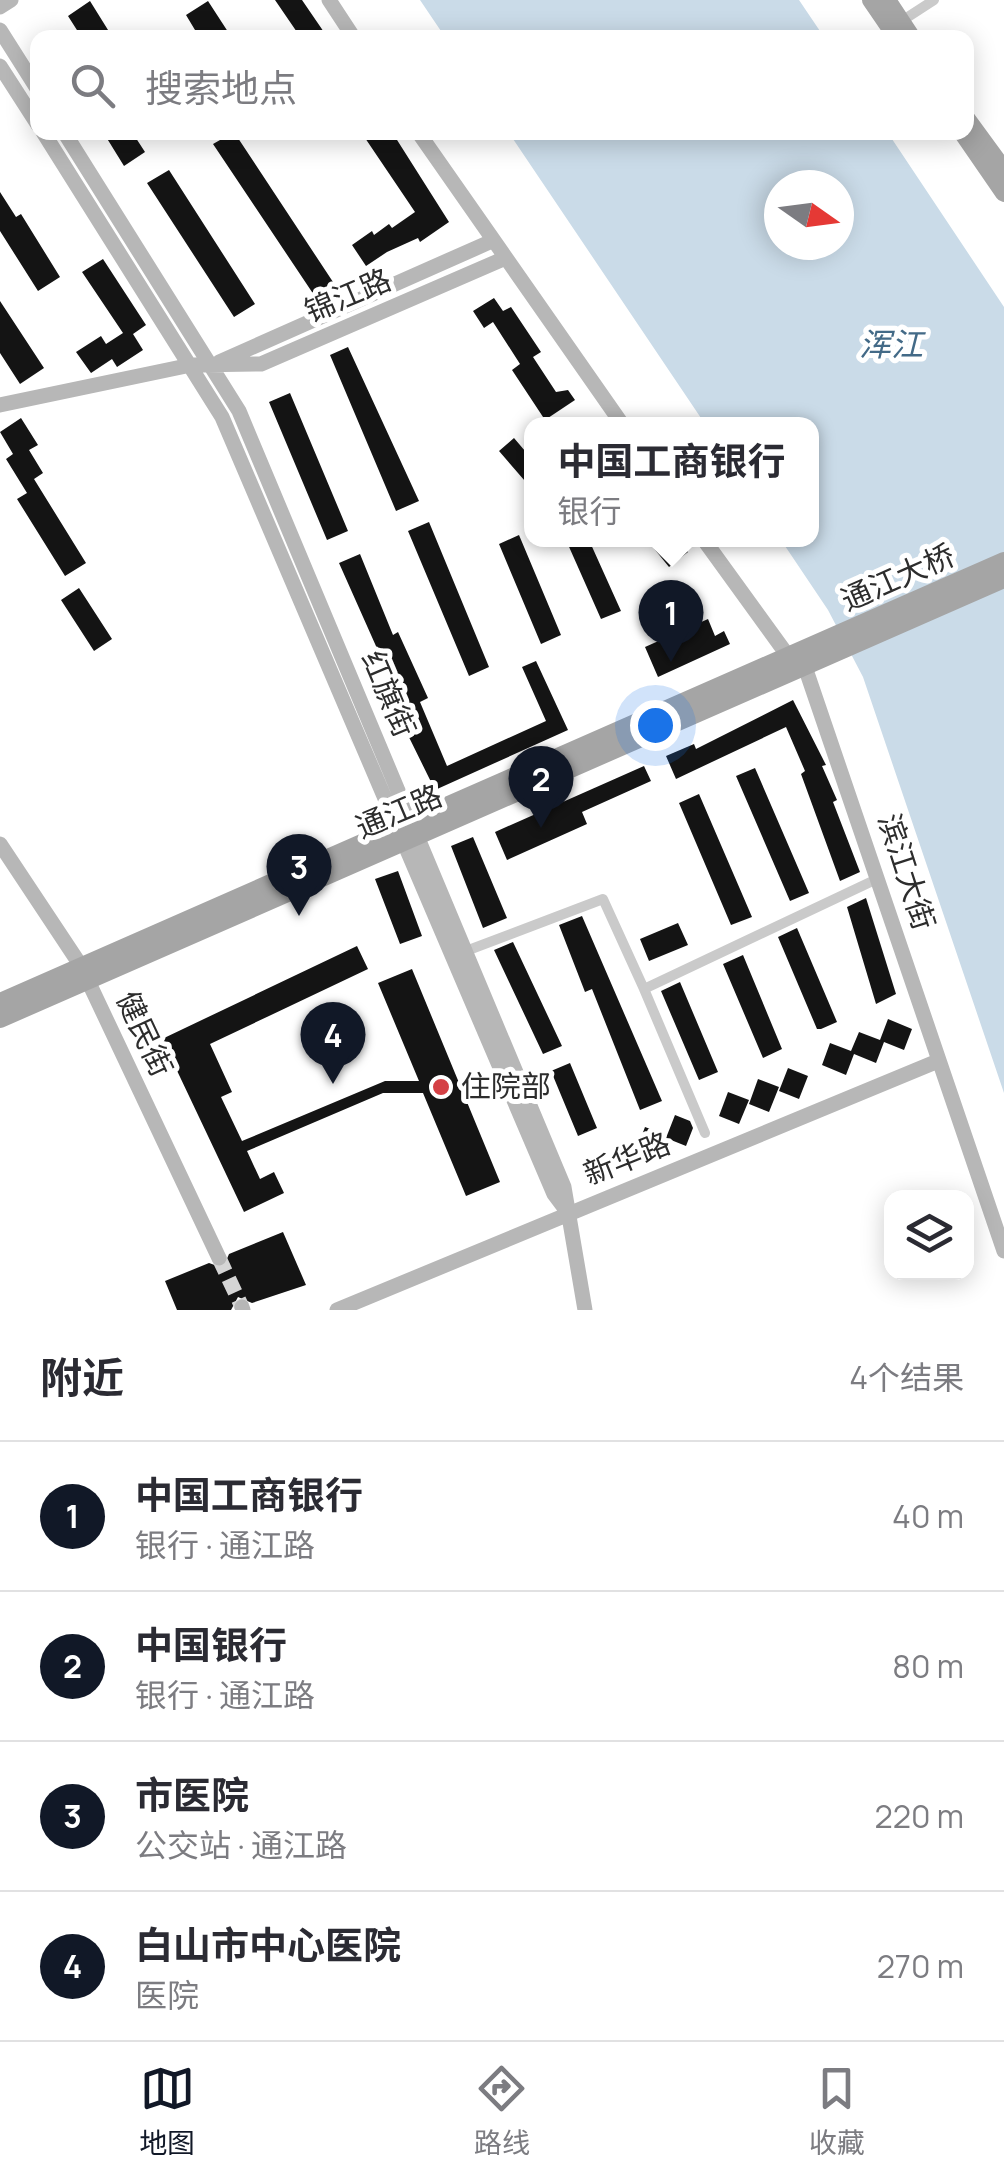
<!DOCTYPE html>
<html lang="zh">
<head>
<meta charset="utf-8">
<style>
	:root { --surface:#fff; --page:#f2f2f3; --text:#2b2b33; --muted:#7c7c81; --line:#e1e1e2; --accent:#111827 }
	body { margin:0; font-family:Manrope,"Noto Sans SC",sans-serif; background:var(--page); color:var(--text) }
	.controls { position:absolute; right:30px; bottom:30px; display:grid; overflow:hidden; border-radius:20px; box-shadow:0 5px 25px #0003 }
	.controls button { width:90px; height:90px; display:grid; place-items:center; padding:0; border:0; border-bottom:2px solid var(--line); background:var(--surface); color:var(--text); font:50px sans-serif }
	.compass { position:absolute; left:764px; top:170px; width:90px; height:90px; border-radius:50%; background:var(--surface); box-shadow:0 5px 25px #0003; rotate:104deg }
	.you { position:absolute; left:655px; top:725px; width:35px; height:35px; margin:-25px; border:8px solid #fff; border-radius:50%; background:#1a73e8; box-shadow:0 0 0 15px #1a73e833 }
	.badge { display:grid; place-items:center; width:65px; height:65px; border-radius:50%; background:var(--accent); color:#fff; font-size:32px; font-weight:700 }
	.pin { position:absolute; translate:-50% -82px; filter:drop-shadow(0 2px 5px #0008) }
	.pin::after { content:''; position:absolute; top:52px; width:35px; height:30px; background:inherit; clip-path:polygon(0 0,100% 0,50% 100%) }
	.popup { position:absolute; left:524px; top:417px; width:295px; height:130px; box-sizing:border-box; display:grid; place-content:center; border-radius:20px; background:var(--surface); filter:drop-shadow(0 2px 8px #0005); font-size:32px; white-space:nowrap; color:var(--muted) }
	.popup b { font-size:38px; color:var(--text) }
	.popup::after { content:''; position:absolute; left:50%; top:100%; margin-left:-20px; border:20px solid transparent; border-top-color:var(--surface) }
	.list { margin:0; padding:0; list-style:none }
	h2 { display:flex; justify-content:space-between; align-items:center; height:130px; margin:0; padding:0 40px; font-size:42px }
	h2 small { font-size:32px; font-weight:400; color:var(--muted) }
	.list li { display:grid; grid-template-columns:65px 1fr auto; gap:30px; align-items:center; box-sizing:border-box; height:150px; padding:0 40px; border-top:2px solid var(--line) }
	.list b { display:block; font-size:38px; white-space:nowrap }
	.list p { margin:0; font-size:32px; white-space:nowrap; color:var(--muted) }
	.list em { font-size:32px; font-style:normal; color:var(--muted) }
	.icon { flex:none; width:55px; height:55px; fill:none; stroke:currentColor; stroke-width:2; stroke-linecap:round; stroke-linejoin:round }
	.map { position:relative; flex:none; width:1004px; height:1310px; overflow:hidden }
	.search { position:absolute; background:var(--surface); box-shadow:0 5px 25px #0003; left:30px; right:30px; top:30px; height:110px; display:flex; align-items:center; gap:25px; box-sizing:border-box; padding:0 35px; border-radius:20px; color:var(--muted); font-size:38px }
	.sheet { height:730px; background:var(--surface) }
	nav { display:flex; justify-content:space-around; align-items:center; box-sizing:border-box; height:140px; border-top:2px solid var(--line); background:var(--surface); font-size:28px; color:var(--muted) }
	nav a { display:grid; justify-items:center; gap:5px }
	nav .on { color:var(--accent) }
	.map>svg:first-child { display:block }
	.water { fill:#cadbe8; fill-rule:evenodd }
	.building { fill:#141414 }
	.lines { fill:none; stroke-linecap:round; stroke-linejoin:round }
	.secondary-tunnel { stroke:#d5d5d5; stroke-width:15; stroke-dasharray:15 8; stroke-linecap:butt }
	.street { stroke:#cacaca; stroke-width:10 }
	.secondary { stroke:#b7b7b7; stroke-width:15 }
	.primary { stroke:#a5a5a5; stroke-width:18 }
	.poi-dot { fill:#d44045; stroke:#fff; stroke-width:4 }
	.labels { text-anchor:middle; stroke-width:10; stroke-linejoin:round; paint-order:stroke }
	.street-label { font-size:30px; fill:#2d2d2d; stroke:#fff }
	.poi-label { font-size:30px; fill:#2d2d2d; stroke:#fff; text-anchor:start }
	.water-label { font-size:32px; font-style:italic; fill:#436a87; stroke:#fff }
</style>
</head>
<body>
<div class="map">
<svg width="1004" height="1310" viewBox="0 0 1004 1310">
	<rect width="100%" height="100%" fill="#fff"/>
	<!-- water -->
	<path class="water" d="M420,0h379l25,37h-379z
		M509,133h379l116,174v786l-141,-416 -35,-67 -47,-70h30v-116h-106zM779,185h60v60h-60z"/>
	<!-- building -->
	<path class="building" d="M275,0h27l26,38h-27z
		M90,1l23,37h-31l-14,-22z
		M208,1l24,37 -34,-3 -12,-20z
		M103,132h29l13,20 -21,14z
		M234,132l101,153 -19,13 -103,-154z
		M361,132h31l57,90 -29,20 -2,-4 -31,14 -21,14 -14,-21 20,-14 2,4 15,-11 3,4 23,-16z
		M169,170l86,134 -21,13 -87,-134z
		M0,192l16,25 5,-3 39,63 -22,14 -38,-60z
		M103,259l43,66 -13,9 10,16 -26,17 -5,-8 -21,14 -15,-21 25,-16 5,8 17,-11 -41,-61z
		M494,298l9,13 8,-4 30,45 -8,5 23,35 12,-2 7,10 -30,20 -33,-50 8,-6 -27,-42 -9,6 -11,-17z
		M0,301l44,67 -24,16 -20,-31z
		M348,347l71,154 -23,10 -66,-156z
		M290,393l58,138 -21,9 -58,-138z
		M21,418l17,27 -9,5 14,23 -9,6 52,84 -21,13 -48,-77 10,-6 -21,-34 7,-5 -13,-22z
		M514,438l17,20v30l-32,-37z
		M429,522l60,145 -20,9 -61,-145z
		M519,535l42,100 -20,9 -42,-100z
		M566,540h23l32,71 -20,8z
		M647,540h31l10,12 -19,15z
		M360,554l33,81 5,-3 30,66 -8,4 27,64 99,-45 -24,-54 14,-6 32,69 -133,60 -34,-69 7,-3 -69,-155z
		M79,588l33,51 -18,12 -33,-51z
		M708,619l7,17 9,-5 6,13 -72,33 -13,-30z
		M793,700l33,65 -4,1 15,34 -4,2 27,70 -20,9 -39,-107 4,-3 -19,-44 -110,52 -10,-23 28,-12 2,5z
		M644,766l7,15 -69,31 5,12 -80,36 -12,-28z
		M755,768l54,125 -19,8 -54,-125z
		M699,794l53,123 -21,8 -52,-122z
		M473,837l34,81 -24,10 -32,-82z
		M398,871l24,65 -22,8 -25,-65z
		M866,898l30,96 -20,10 -29,-97z
		M582,916l80,185 -22,9 -48,-121 -7,3 -26,-67z
		M678,923l10,22 -39,16 -9,-22z
		M797,928l40,94 -16,7h-4l-39,-92z
		M513,942l49,104 -19,8 -49,-104z
		M357,946l11,23 -158,75 22,48 -11,5 21,44 143,-60h34l-41,-98 34,-14 88,213 -34,14 -43,-103h-40l-136,58 13,28 14,-7 10,21 -40,19 -82,-173z
		M743,955l39,94 -19,9 -40,-94z
		M680,982l38,90 -19,8 -38,-89z
		M888,1019l24,10 -8,21 -20,-8 -8,21 -22,-9 -8,21 -24,-10 8,-22 21,8 8,-19 21,8z
		M570,1063l27,65 -19,8 -27,-65z
		M788,1068l20,8 -9,23 -20,-8z
		M758,1079l21,8 -10,25 -20,-8z
		M728,1092l21,8 -10,24 -20,-8z
		M675,1115l15,6 3,7 -7,18 -20,-8z
		M645,1127l21,8 -9,25 -21,-9z
		M283,1232l23,53 -54,18 -14,-6 -7,13h-54l-12,-29 44,-18 14,5 6,-14z"/>
	<g class="lines">
		<!-- secondary-tunnel -->
		<path class="secondary-tunnel" d="M219,1258l23,49"/>
		<!-- street -->
		<path class="street" d="M897,24l37,-24
			M466,951l137,-52 41,90 235,-111
			M644,989l61,144"/>
		<!-- secondary -->
		<path class="secondary" d="M329,0l25,38
			M0,7l11,-7
			M0,30l38,60
			M0,66l38,59
			M43,132l179,285 332,777 12,16
			M64,132l175,279 325,776 21,123
			M418,132l204,292
			M219,362l273,-121
			M0,405l191,-40 70,-1 242,-105
			M704,540l84,116 17,11 199,584
			M0,844l81,122 138,292
			M242,1307l1,3
			M337,1310l601,-249"/>
		<!-- primary -->
		<path class="primary" d="M871,0l26,38
			M887,0l25,38
			M966,118l38,52
			M962,132l42,61
			M0,1002l1004,-441
			M0,1019l1004,-440"/>
	</g>
	<!-- markers -->
	<circle class="poi-dot" cx="441" cy="1087" r="10"/>
	<g class="labels">
		<!-- street labels -->
		<g class="street-label">
			<text transform="translate(348 296) rotate(-23)" y="10">锦江路</text>
			<text transform="translate(898 578) rotate(-24)" y="10">通江大桥</text>
			<text transform="translate(388 694) rotate(67)" y="10">红旗街</text>
			<text transform="translate(399 812) rotate(-23)" y="10">通江路</text>
			<text transform="translate(906 872) rotate(72)" y="10">滨江大街</text>
			<text transform="translate(144 1034) rotate(65)" y="10">健民街</text>
			<text transform="translate(627 1159) rotate(-22)" y="10">新华路</text>
		</g>
		<!-- poi labels -->
		<g class="poi-label">
			<text x="461" y="1097">住院部</text>
		</g>
		<!-- water labels -->
		<g class="water-label">
			<text x="891" y="356">浑江</text>
		</g>
	</g>
</svg>
<div class="controls">
<button><svg class="icon" aria-label="layers" viewBox="0 0 24 24"><path d="M12 4l9 5-9 5-9-5zM3 14l9 5 9-5"/></svg></button>
</div>
<svg class="compass" viewBox="-18 -18 36 36"><path d="M0-13l5 13h-10z" fill="#e53935"/><path d="M0 13l5-13h-10z" fill="#7c7c81"/></svg>
<div class="you"></div>
<div class="pin badge" style="left:671px;top:662px">1</div>
<div class="popup"><b>中国工商银行</b>银行</div>
<div class="pin badge" style="left:541px;top:828px">2</div>
<div class="pin badge" style="left:299px;top:916px">3</div>
<div class="pin badge" style="left:333px;top:1084px">4</div>
<div class="search"><svg class="icon" aria-label="search" viewBox="0 0 24 24"><circle cx="10" cy="10" r="6"/><path d="M15 15l6 6"/></svg>搜索地点</div>
</div>
<section class="sheet">
<h2>附近<small>4个结果</small></h2>
<ul class="list">
<li><span class="badge">1</span><div><b>中国工商银行</b><p>银行 · 通江路</p></div><em>40 m</em></li>
<li><span class="badge">2</span><div><b>中国银行</b><p>银行 · 通江路</p></div><em>80 m</em></li>
<li><span class="badge">3</span><div><b>市医院</b><p>公交站 · 通江路</p></div><em>220 m</em></li>
<li><span class="badge">4</span><div><b>白山市中心医院</b><p>医院</p></div><em>270 m</em></li>
</ul>
</section>
<nav>
<a class="on"><svg class="icon" aria-label="map" viewBox="0 0 24 24"><path d="M3 6l6-2 6 2 6-2v14l-6 2-6-2-6 2zM9 4v14M15 6v14"/></svg>地图</a>
<a><svg class="icon" aria-label="directions" viewBox="0 0 24 24"><path d="M12 3l9 9-9 9-9-9zM9 14v-3h6M13 9l2 2-2 2"/></svg>路线</a>
<a><svg class="icon" aria-label="saved" viewBox="0 0 24 24"><path d="M7 4h10v16l-5-4-5 4z"/></svg>收藏</a>
</nav>
</body>
</html>
